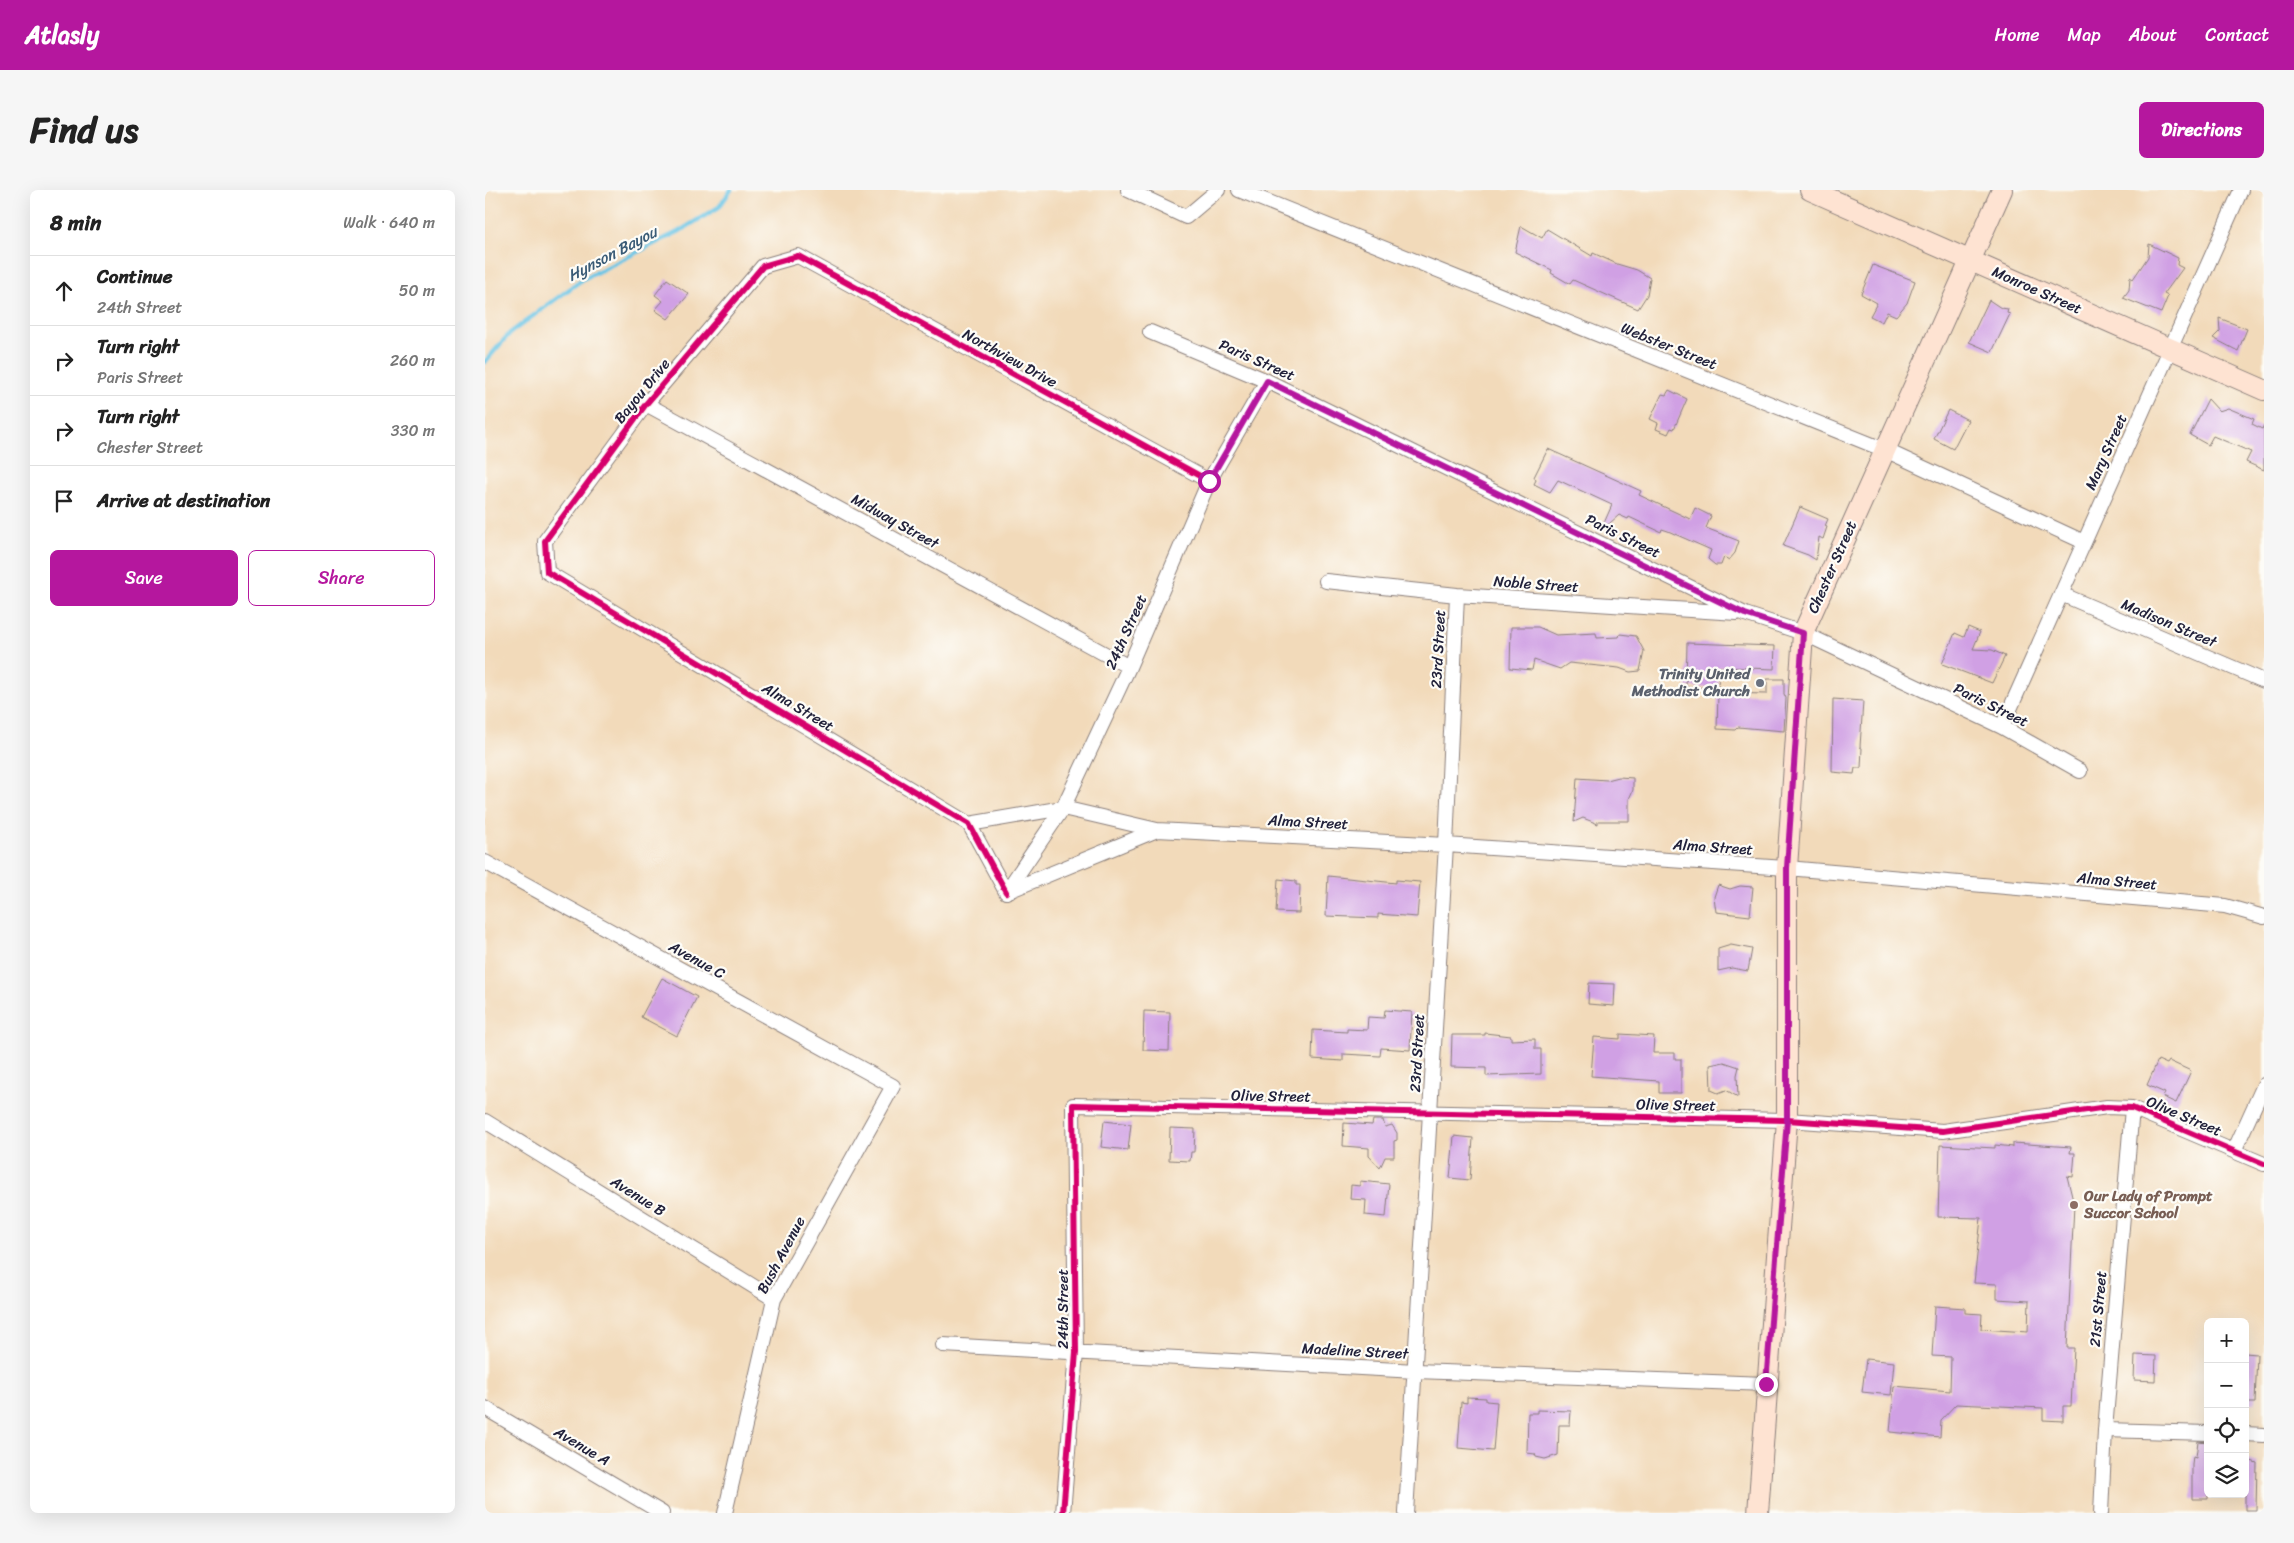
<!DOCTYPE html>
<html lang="en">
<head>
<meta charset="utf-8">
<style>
	:root { --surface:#fff; --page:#f6f6f6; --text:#222; --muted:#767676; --line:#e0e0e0; --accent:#b5179e }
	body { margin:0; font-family:Sriracha,sans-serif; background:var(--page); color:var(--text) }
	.controls { position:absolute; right:15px; bottom:15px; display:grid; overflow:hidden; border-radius:8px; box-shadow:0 5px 20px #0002 }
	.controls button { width:45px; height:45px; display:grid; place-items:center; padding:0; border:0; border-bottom:1px solid var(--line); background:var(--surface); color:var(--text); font:25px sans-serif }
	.stop { position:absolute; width:15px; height:15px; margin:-11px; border:4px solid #b5179e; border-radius:50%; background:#fff }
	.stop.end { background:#b5179e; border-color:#fff; box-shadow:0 1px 5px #0008 }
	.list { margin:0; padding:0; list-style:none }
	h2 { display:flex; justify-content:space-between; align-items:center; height:65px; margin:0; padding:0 20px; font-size:21px }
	h2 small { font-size:16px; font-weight:400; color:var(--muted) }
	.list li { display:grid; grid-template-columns:32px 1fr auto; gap:15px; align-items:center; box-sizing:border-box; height:70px; padding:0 20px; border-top:1px solid var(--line) }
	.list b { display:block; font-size:19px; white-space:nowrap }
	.list p { margin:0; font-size:16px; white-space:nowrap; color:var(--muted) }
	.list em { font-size:16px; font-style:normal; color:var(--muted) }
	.actions { display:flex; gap:10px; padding:15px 20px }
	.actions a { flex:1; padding:11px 0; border:1px solid var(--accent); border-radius:8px; text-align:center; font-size:18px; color:var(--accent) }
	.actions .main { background:var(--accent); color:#fff }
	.icon { flex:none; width:28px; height:28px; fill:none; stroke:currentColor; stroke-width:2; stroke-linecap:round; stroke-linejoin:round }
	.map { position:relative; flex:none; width:1779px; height:1323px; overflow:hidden; border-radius:8px }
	header { display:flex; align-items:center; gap:30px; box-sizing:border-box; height:70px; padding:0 25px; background:var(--accent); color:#fff }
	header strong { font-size:24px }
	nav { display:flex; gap:28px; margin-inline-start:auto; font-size:18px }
	.intro { display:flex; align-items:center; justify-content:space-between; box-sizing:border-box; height:120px; padding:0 30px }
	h1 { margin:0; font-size:35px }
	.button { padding:12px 22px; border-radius:8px; background:var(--accent); color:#fff; font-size:18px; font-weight:700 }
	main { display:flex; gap:30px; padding:0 30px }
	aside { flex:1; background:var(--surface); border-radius:8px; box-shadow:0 5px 20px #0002 }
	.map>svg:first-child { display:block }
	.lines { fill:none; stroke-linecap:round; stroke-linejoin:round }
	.stream { stroke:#67c4e5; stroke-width:4.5 }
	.building { fill:#d0a0e4 }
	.street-casing { stroke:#8a7e7a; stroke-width:16 }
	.secondary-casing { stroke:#8a7e7a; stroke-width:22 }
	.street { stroke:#fff; stroke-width:14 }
	.secondary { stroke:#fee3d2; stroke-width:20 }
	.cycleway-casing { stroke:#fdfcf7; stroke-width:9 }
	.cycleway { stroke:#d6006c; stroke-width:6 }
	.route { stroke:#b5179e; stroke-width:6 }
	.worship-dot { fill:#6b7280; stroke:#fdfcf7; stroke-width:2 }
	.education-dot { fill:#8d6e63; stroke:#fdfcf7; stroke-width:2 }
	.labels { text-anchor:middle; stroke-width:4.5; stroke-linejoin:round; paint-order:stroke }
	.street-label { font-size:15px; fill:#22223b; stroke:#fdfcf7 }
	.worship-label { font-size:15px; font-weight:bold; fill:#5b616d; stroke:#fdfcf7; text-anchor:end }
	.education-label { font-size:15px; font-weight:bold; fill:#785e54; stroke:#fdfcf7; text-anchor:start }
	.water-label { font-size:16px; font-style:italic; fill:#3a5b76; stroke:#fdfcf7 }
</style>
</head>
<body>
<header>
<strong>Atlasly</strong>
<nav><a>Home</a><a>Map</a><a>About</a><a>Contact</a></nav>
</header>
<div class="intro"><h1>Find us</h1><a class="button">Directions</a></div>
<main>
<aside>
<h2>8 min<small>Walk · 640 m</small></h2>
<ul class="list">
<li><svg class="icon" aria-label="ahead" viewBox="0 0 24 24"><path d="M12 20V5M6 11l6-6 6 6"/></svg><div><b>Continue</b><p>24th Street</p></div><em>50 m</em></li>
<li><svg class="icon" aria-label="right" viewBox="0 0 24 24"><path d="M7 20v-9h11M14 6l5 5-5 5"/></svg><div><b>Turn right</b><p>Paris Street</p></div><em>260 m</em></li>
<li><svg class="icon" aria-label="right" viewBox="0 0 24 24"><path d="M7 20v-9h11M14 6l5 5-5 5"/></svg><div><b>Turn right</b><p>Chester Street</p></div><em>330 m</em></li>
<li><svg class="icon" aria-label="arrive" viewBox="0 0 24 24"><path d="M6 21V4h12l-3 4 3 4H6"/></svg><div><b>Arrive at destination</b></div></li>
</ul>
<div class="actions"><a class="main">Save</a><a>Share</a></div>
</aside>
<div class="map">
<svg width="1779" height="1323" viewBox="0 0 1779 1323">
	<rect width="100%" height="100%" fill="#fdfcf7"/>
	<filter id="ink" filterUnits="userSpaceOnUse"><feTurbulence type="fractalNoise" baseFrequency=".02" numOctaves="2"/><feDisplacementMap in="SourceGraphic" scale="10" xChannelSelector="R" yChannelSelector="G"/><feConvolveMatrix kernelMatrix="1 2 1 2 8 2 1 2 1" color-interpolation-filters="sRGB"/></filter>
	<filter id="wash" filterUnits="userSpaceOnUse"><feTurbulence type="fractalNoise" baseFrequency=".0096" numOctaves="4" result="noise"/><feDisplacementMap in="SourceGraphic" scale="20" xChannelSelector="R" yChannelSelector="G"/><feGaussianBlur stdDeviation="1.12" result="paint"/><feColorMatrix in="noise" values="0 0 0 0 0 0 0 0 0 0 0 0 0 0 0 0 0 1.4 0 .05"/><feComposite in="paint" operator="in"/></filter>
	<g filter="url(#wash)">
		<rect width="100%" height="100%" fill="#f2daba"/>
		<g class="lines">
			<!-- stream -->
			<path class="stream" d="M0,172l25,-29 73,-54 95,-47 41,-25 12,-17"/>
		</g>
		<g id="blocks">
			<!-- building -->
			<path class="building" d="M1036,36l21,12 5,-9 45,27 1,-3 24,11 20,6 13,8 -3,17 -9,14 -65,-29 -3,4 -19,-11 1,-3 -37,-18z
				M1664,54l29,14 -1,7 6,3 -19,26 4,2 -7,17 -38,-15 6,-8 1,-13 3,2 15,-22z
				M1388,75l42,16 -8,22 -11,13 -9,-4 -5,10 -12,-6 7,-13 -16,-9z
				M182,89l22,15 -21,25 -13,-9 8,-9 -8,-6z
				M1504,110l12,8 7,1 -1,4 3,1 -18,38 -23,-10z
				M1734,128l28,11 -9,22 -25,-13 7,-7z
				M1184,200l18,9 -13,30 -3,-1 -3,6 -12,-5 2,-6 -8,-4 12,-25 4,1z
				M1723,209l11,12 9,-3 26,11 -2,5 10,5 2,-4v45l-18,-8 5,-10 -38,-16 -5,9 -18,-10z
				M1463,220l20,10 -15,29 -19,-10z
				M1063,259l93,42 -2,4 51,24 5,-11 16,8 -5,12 33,13 -4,12 -6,7 -5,-3 -3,8h-6l-7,-6 3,-9 -43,-19 -6,-2 -1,3 -32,-15 -1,2 -9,-4 -19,17 12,-27 -54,-25 -8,12 -16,-8 2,-4 -2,-3z
				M1315,317l28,12 -3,7 2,1 -4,12 -4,-2 -3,23 -8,-5 -25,-9z
				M1026,437h27l18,8 40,-2 1,5 22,-1 1,-3 16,2 8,15 -4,20 -10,1 -11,-4 -50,-5 -9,6 -26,-9 -2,10 -22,-2z
				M1483,437l12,5 -7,17 19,1 13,6 -13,27 -50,-19 13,-31 9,4z
				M1202,453l88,3 -1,23 -55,-2 -1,21 -32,-1z
				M1282,489h17v15l2,4 -2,33 -46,-4 -3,3 -18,-1 1,-36 49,1z
				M1348,509l30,2 -3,46 2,1 -1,20h-6l-1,6 -22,-2z
				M1134,587l14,1v12l-4,9v22h-31v3l-15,-6 -9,4 3,-44 30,2z
				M843,686l68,7v-3l24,2 -3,35 -39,-3v4l-52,-2z
				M793,689l18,2v4h4l-1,28 -23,-1z
				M1233,695l12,4 10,-3 13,1 -3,29 -34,-4 -2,-15z
				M1246,755l21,4 -4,22 -16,-3 -14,3v-22z
				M177,788l35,19 -20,39 -36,-19z
				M1104,793l26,1 -1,22 -26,-2z
				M900,820l27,2 -2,38 -29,-2 -1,8 -37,-2v7l-31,-2 1,-29 34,2v-3l20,1 1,-13 16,1z
				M659,821l26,1 -1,39 -26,-1z
				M1000,843l26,3v4l24,-1v10h6v25l-55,2v-8l-35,-1 1,-32h33z
				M1135,844l34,2 -1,17h22v6h6v34h-22v-12l-68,-5 3,-39 26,2z
				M1673,870l9,4 2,-3 22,10 -15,32 -13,-6 2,-4 -18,-8z
				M1239,872l15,5 -2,8 1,22 -12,-7 -8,3 -7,-3 -1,-25z
				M888,930h10l2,7 7,-2 5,8v7l-3,1v16h-9l-5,11 -11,-12v-8l-26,-2 1,-23 28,2z
				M619,931l27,3 -3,26 -27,-3z
				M685,938l25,1 -1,23h-3l-1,9 -21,-1z
				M969,946l19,2 -3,42 -20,-2z
				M1528,953l58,4 -1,6h5l-2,24 -6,-1 7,29 -7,143h7l-3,58h-8v15l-20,-1v-12l-87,-4 -15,16 -1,17 -50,-5 4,-46 56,5 1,-34 -19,-1 3,-50 30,2v5l17,1 -1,15 47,3 1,-31 -32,-2v-15l-23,-1 7,-65 -43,-1 2,-72 55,3v-3l18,2z
				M875,991l29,3 -3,33 -21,-2 1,-15 -16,-1 1,-14 9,1z
				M1760,1163l12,1 -2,49h-10z
				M1650,1165l21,1 -1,25 -21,-1z
				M1381,1169l28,3 -3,33 -29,-3z
				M982,1207l19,1v3l11,1 -4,49 -35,-3 3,-46 6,1z
				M1052,1220l34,1 -1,14h-11l-1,30 -13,4 -9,-2 -1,-3 -8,-1 1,-40h9z
				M1713,1251l10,1v57h-16v-35l1,-8 3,1z
				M1760,1269l12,4 -1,47h-11z"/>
		</g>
	</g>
	<g filter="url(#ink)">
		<use href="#blocks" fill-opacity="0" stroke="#8a7e7a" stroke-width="1"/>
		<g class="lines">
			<defs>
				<path id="street" d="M643,0l58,27 32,-27
					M754,0l646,260 199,92
					M665,142l117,49 478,233 58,19 199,94 78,44
					M161,214l483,263
					M841,391l131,14 280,18
					M1576,404l203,87
					M1517,537l239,-537
					M484,634l94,-16 94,22 289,15 341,23 438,38 39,11
					M0,672l408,224 -119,213 -49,214
					M521,702l-37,-68 -422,-252 -2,-31 101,-137 117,-138 35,-10 411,225
					M521,702l57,-84 66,-141 80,-186 58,-100
					M521,702l151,-62
					M0,931l289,178
					M1749,961l30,-66
					M458,1155l473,26 350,13
					M0,1218l177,105
					M1620,1240l103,3
					M1760,1244l19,1
					M578,1323l13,-161 -3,-247 714,15 156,11 164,-24 25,1 132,56
					M921,1323l40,-668 11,-250
					M1616,1323l4,-83 27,-322"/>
				<path id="secondary" d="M1325,0l454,200
					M1273,1323l29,-393v-252l16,-235 199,-443"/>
			</defs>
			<!-- street casing -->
			<use href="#street" class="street-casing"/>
			<!-- secondary casing -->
			<use href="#secondary" class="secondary-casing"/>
			<!-- street -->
			<use href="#street" class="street"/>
			<!-- secondary -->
			<use href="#secondary" class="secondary"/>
			<defs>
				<path id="cycleway" d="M521,702l-37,-68 -422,-252 -2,-31 101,-137 117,-138 35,-10 411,225
					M578,1323l13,-161 -3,-247 714,15 156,11 164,-24 25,1 132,56"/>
			</defs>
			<!-- cycleway casing -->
			<use href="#cycleway" class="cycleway-casing"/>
			<!-- cycleway -->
			<use href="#cycleway" class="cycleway"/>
		</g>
	</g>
	<g class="lines" filter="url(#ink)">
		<!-- route -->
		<path class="route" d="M724,291l58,-100 478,233 58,19 -16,235v252l-21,264"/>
	</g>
	<!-- markers -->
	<circle class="worship-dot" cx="1275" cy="493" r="5"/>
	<circle class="education-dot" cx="1589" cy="1015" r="5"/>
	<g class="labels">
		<!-- street labels -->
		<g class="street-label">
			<text transform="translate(1552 100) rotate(24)" y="5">Monroe Street</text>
			<text transform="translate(1184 156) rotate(22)" y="5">Webster Street</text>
			<text transform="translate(525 168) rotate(29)" y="5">Northview Drive</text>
			<text transform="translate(772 170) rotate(24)" y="5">Paris Street</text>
			<text transform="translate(157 201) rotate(-51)" y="5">Bayou Drive</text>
			<text transform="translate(1621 262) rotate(-66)" y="5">Mary Street</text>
			<text transform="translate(410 331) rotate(29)" y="5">Midway Street</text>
			<text transform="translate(1138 346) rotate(26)" y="5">Paris Street</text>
			<text transform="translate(1347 377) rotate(-66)" y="5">Chester Street</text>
			<text transform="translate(1051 394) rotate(4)" y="5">Noble Street</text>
			<text transform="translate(1684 433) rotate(23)" y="5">Madison Street</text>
			<text transform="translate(641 442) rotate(-66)" y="5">24th Street</text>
			<text transform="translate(953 459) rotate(-87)" y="5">23rd Street</text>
			<text transform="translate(1506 515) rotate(26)" y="5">Paris Street</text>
			<text transform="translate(313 517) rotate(31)" y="5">Alma Street</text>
			<text transform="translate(823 632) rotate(3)" y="5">Alma Street</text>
			<text transform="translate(1228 657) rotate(4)" y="5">Alma Street</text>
			<text transform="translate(1632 691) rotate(5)" y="5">Alma Street</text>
			<text transform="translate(212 770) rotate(29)" y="5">Avenue C</text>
			<text transform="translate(932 863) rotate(-87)" y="5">23rd Street</text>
			<text transform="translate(786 906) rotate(1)" y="5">Olive Street</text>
			<text transform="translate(1191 915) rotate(1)" y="5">Olive Street</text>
			<text transform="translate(1699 926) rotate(23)" y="5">Olive Street</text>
			<text transform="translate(153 1006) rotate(32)" y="5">Avenue B</text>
			<text transform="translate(296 1065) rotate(-62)" y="5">Bush Avenue</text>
			<text transform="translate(578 1119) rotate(-90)" y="5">24th Street</text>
			<text transform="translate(1613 1119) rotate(-85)" y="5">21st Street</text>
			<text transform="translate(870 1161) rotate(3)" y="5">Madeline Street</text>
			<text transform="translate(97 1256) rotate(31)" y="5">Avenue A</text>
		</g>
		<!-- worship labels -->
		<g class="worship-label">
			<text x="1265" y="489">Trinity United<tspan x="1265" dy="17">Methodist Church</tspan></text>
		</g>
		<!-- education labels -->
		<g class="education-label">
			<text x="1599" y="1011">Our Lady of Prompt<tspan x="1599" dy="17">Succor School</tspan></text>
		</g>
		<!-- water labels -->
		<g class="water-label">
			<text transform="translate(127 63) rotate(-28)" y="6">Hynson Bayou</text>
		</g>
	</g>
</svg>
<div class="controls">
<button>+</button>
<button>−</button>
<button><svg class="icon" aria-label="locate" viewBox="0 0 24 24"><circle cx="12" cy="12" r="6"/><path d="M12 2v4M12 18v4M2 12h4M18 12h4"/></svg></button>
<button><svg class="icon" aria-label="layers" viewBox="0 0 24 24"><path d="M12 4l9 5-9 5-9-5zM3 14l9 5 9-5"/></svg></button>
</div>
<div class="stop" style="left:724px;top:291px"></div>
<div class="stop end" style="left:1281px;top:1194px"></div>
</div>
</main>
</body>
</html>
